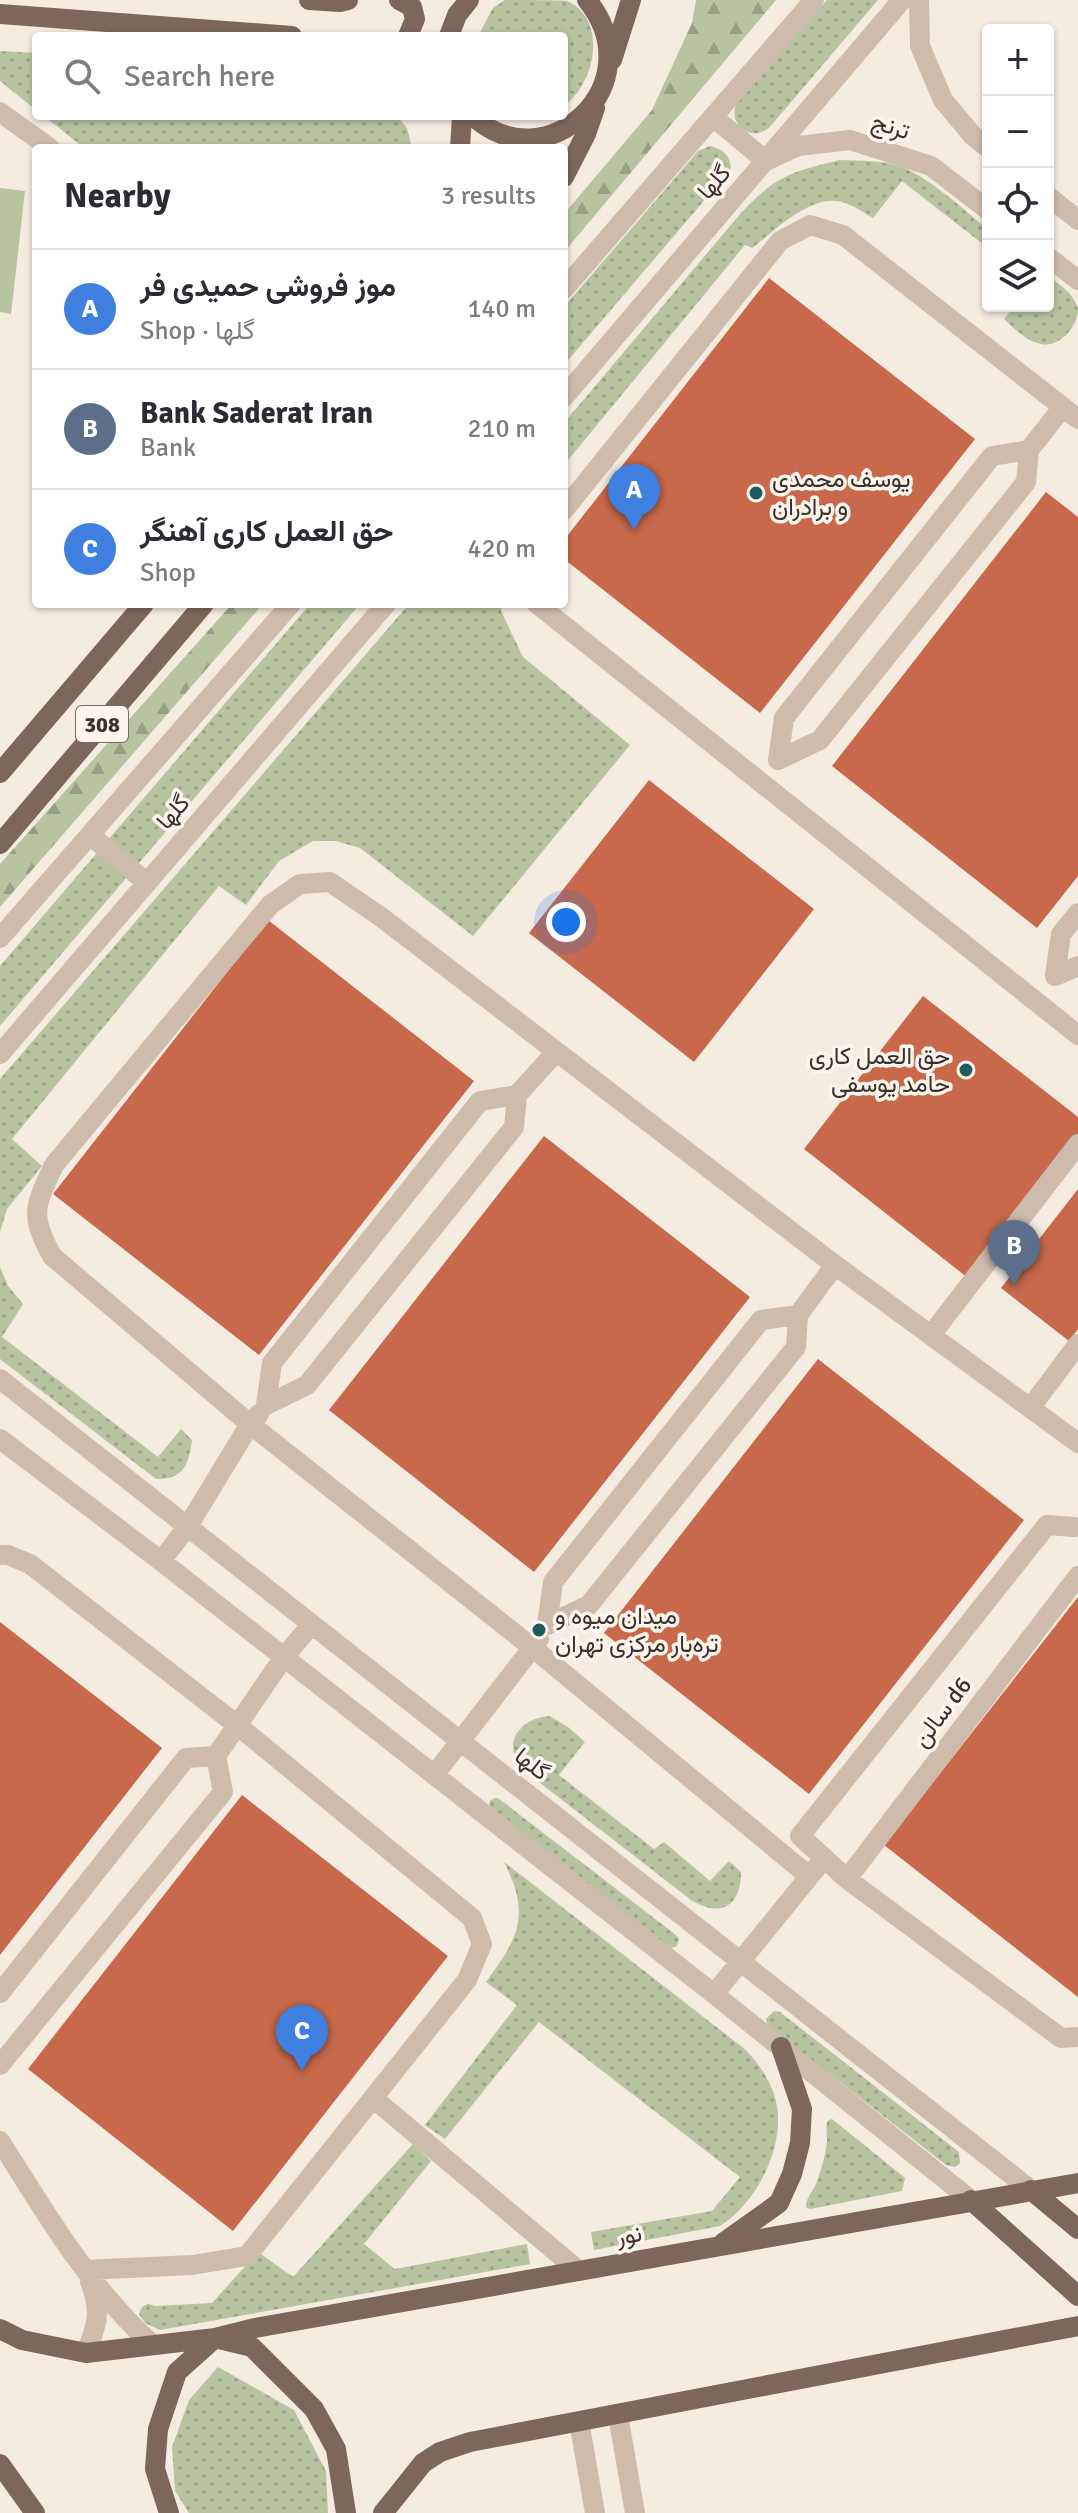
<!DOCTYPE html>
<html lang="en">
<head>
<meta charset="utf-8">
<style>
	:root { --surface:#fff; --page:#f2f2f3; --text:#2b2b33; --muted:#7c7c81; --line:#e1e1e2; --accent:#2563eb }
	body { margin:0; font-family:Signika,Vazirmatn,sans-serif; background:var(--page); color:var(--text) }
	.controls { position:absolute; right:24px; top:24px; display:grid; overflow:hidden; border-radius:8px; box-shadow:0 2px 6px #0004 }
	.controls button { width:72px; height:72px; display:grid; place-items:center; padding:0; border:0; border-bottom:2px solid var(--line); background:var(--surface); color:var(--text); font:40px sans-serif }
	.you { position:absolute; left:566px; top:922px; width:28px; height:28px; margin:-20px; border:6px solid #fff; border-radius:50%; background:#1a73e8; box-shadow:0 0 0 12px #1a73e833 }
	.badge { display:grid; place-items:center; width:52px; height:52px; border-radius:50%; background:var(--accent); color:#fff; font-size:26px; font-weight:700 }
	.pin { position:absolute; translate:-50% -66px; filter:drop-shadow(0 2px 4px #0008) }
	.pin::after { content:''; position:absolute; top:42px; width:28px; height:24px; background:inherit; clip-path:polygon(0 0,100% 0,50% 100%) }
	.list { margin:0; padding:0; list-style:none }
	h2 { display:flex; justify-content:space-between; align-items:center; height:104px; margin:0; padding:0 32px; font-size:34px }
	h2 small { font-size:26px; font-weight:400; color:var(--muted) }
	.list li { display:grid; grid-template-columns:52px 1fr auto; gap:24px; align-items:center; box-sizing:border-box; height:120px; padding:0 32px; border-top:2px solid var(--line) }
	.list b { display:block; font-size:30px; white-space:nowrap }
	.list p { margin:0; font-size:26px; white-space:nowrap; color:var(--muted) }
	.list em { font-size:26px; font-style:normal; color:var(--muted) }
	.icon { flex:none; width:44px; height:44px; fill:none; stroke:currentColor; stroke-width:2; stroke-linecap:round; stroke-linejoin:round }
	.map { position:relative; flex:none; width:1078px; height:2513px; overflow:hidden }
	.search { position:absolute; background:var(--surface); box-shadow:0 2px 6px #0004; left:32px; top:32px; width:536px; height:88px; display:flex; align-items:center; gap:20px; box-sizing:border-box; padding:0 28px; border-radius:8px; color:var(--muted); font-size:30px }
	.panel { position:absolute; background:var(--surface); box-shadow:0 2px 6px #0004; left:32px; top:144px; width:536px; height:464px; border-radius:8px }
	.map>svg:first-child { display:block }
	.grass { fill:url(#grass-dots) }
	.forest { fill:url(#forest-firs) }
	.garden { fill:#b8c4a0 }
	.building { fill:#c8694b }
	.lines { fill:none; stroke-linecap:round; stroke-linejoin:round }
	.minor { stroke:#cdbbac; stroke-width:20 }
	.major { stroke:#7d675c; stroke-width:20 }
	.poi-dot { fill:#1f5a5e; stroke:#fbf5ee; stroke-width:3 }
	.labels { text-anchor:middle; stroke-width:7; stroke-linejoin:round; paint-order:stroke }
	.shield { fill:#fbf5ee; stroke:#756b66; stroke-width:2 }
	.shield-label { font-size:22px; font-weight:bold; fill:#3b302b }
	.street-label { font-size:24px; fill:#3b302b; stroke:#fbf5ee }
	.poi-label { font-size:24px; fill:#3b302b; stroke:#fbf5ee; text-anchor:start }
</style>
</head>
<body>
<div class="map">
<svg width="1078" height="2513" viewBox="0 0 1078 2513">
	<defs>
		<pattern id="grass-dots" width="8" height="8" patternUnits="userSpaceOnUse" patternTransform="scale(2)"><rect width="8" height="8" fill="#b8c4a0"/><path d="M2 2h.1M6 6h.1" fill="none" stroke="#97a083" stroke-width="1.8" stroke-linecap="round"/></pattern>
		<pattern id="forest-firs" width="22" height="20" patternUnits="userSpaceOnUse" patternTransform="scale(2)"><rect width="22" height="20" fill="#b8c4a0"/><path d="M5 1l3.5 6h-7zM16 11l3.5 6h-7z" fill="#97a083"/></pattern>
	</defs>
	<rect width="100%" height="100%" fill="#f4ebe1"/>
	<!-- grass -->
	<path class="grass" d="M505,0c14,0 50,0 62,1 42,19 28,83 -3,105v-70h-86l15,-28z
		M827,0h51l-109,128c-21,15 -42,-5 -32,-27z
		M0,51l36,2v57l-36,-29z
		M44,116h353l10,12 5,20h-328z
		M710,146c13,3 20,9 21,23l-167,196v-58l134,-156z
		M840,160c20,1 43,0 62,7 32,14 59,41 86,62v19l-86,-67 -29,37c-9,-5 -18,-12 -28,-15 -32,-12 -70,28 -93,45l-7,-3 -181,220v-42l177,-210c36,-38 50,-41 99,-53z
		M1048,276c12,9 26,17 30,33 0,19 -20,39 -37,35 -15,-3 -26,-15 -37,-25l10,-13h34z
		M310,604h50l-360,422v-60z
		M409,604h94l-2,7 22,46 107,88 -157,191 -113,-88 -24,-7h-23l-34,20 -33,44 -27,-19 -207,253 30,27 -35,43 -7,23v-153z
		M0,1267l8,19 15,18 -21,33 156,120 23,-28 11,11c-3,25 -9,40 -36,39l-156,-120z
		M550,1716l18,11 17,15 -26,33 95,74 10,-7 46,39 19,-20 12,11c0,35 -21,46 -50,28l-169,-131c-21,-26 -2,-51 28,-53z
		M494,1798h4l178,137 3,4 -2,7 -6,2 -182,-140 1,-7z
		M504,1862l242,188c18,19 33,44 32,71 0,39 -26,85 -58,105l-126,24 -3,-18 121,-21 28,-34 -201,-155 -94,117 -20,-14 92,-120 -31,-23c33,-45 45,-67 18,-120z
		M774,2011l6,1 179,140 1,11 -5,4 -9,-2 -179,-140 -1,-6z
		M832,2119l73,59 -3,13 -92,18 -4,-2c0,-10 6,-14 10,-23 5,-14 10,-29 11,-44 0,-6 -1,-12 0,-19z
		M413,2144l18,17 -67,83 31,25 132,-25 3,20 -370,66 -15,-7 -6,-9 3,-7 6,-3 7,2 57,-3 46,-51 35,25z
		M218,2367l76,43 32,61 2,42h-139l-14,-22 -3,-44 17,-47z"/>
	<!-- forest -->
	<path class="forest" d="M696,0h80l-212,252v-38l88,-104 40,-87z
		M232,604h31l-263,303v-43z"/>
	<!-- garden -->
	<path class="garden" d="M0,188l25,3 -14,123 -11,-2z"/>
	<!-- building -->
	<path class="building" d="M769,278l206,161 -215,274 -196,-154v-19z
		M1046,492l32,25v359l-41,52 -205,-162z
		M649,780l165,129 -120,153 -165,-129z
		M268,920l206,161 -215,274 -206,-161z
		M923,996l155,121v20l-110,141 -164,-129z
		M544,1136l206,161 -216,275 -205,-162z
		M1078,1189v140l-9,12 -68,-53z
		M818,1359l206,161 -215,274 -205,-161z
		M1078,1597v400l-194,-152z
		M0,1622l162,126 -162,207z
		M242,1795l206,161 -215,275 -205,-162z"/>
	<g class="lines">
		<!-- minor -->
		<path class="minor" d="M919,0l1,46 23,54 30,36 15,12
			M0,112l50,36
			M713,117l53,44 32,-15 52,-6 81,26 57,44
			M1048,196l30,24
			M1048,257l30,23
			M564,289l250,-289
			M564,397l338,-397
			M1029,450l-37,6 -208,262 -6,42 42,-20 206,-258 3,-32 34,-43
			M564,510l216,-269 30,-16 33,10 235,184
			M537,604l541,431
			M90,835l57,48
			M1078,913l-17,21 -6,42 23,-10
			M0,938l291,-334
			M0,1054l386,-450
			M517,1095l-37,6 -208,262 -6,42 41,-20 207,-258 3,-32 39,-43
			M798,1315l-37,5 -208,262 -6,43 42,-20 207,-258 2,-32 37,-50
			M931,1335l147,-191
			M0,1379l1031,811
			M1031,1407l47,-63
			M259,1414l-9,10 283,224 276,228
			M0,1439l161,122 553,433 257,206
			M1074,1527l-27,-2 -247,311 47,43 214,159 17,-1
			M0,1555h8l22,9 207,161 235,193 10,26 -15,36 -220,276 -55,9 -107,5
			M161,1561l27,-35 62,-102 -198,-168c-23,-42 -17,-50 2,-91l216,-260 30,-21 30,-2 51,35 454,348 243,178
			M434,1775l105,-136
			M847,1879l231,-303
			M0,1993l186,-235 30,-2
			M714,1994l103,-127
			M0,2065l223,-273 -7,-36 68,-99 28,-33
			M373,2098l206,173
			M0,2141c45,71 89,147 153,204
			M86,2353c11,-28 16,-42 4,-71
			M618,2415l17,98
			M579,2421l16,92"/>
		<!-- major -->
		<path class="major" d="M309,0l31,2 8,-2
			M399,0l13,7 3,12 -7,17
			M0,14l292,22
			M449,36l8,-21 12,-15
			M612,60l19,-60
			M473,116c73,68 182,-32 114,-116
			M460,148l2,-32
			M564,177l22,-43 9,-26
			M0,773l144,-169
			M0,844l204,-240
			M1031,2190l47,39
			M971,2200l107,96
			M723,2243l56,-40 13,-29 8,-31 2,-34 -21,-62
			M0,2329l22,11 64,13 129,-15 40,-10 823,-145
			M0,2464l35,49
			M169,2513l-14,-44 3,-40 19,-57 38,-34 37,9 62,62 22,40 10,64
			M383,2513l40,-50 17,-11 30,-10 608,-116"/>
	</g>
	<!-- markers -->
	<g class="poi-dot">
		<circle cx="756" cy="493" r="8"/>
		<circle cx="966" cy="1070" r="8"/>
		<circle cx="539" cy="1630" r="8"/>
	</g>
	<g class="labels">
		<!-- shield labels -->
		<rect class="shield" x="76" y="706" width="52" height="36" rx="6"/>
		<g class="shield-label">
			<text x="102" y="732">308</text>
		</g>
		<!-- street labels -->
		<g class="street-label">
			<text transform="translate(891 126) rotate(18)" y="8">ترنج</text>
			<text transform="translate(714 182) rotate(-49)" y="8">گلها</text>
			<text transform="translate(173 812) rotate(-49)" y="8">گلها</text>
			<text transform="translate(942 1712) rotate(-53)" y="8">سالن d6</text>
			<text transform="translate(532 1764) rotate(38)" y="8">گلها</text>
			<text transform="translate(629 2235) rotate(-10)" y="8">نور</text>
		</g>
		<!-- poi labels -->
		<g class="poi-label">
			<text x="772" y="487">یوسف محمدی<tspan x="772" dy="28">و برادران</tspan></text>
			<text x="950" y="1064" text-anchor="end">حق العمل کاری<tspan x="950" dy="28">حامد یوسفی</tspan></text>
			<text x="555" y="1624">میدان میوه و<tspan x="555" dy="28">تره‌بار مرکزی تهران</tspan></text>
		</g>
	</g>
</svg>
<div class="controls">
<button>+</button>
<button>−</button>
<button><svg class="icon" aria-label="locate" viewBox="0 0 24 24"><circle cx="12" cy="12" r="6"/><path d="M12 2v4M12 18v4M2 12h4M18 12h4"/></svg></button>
<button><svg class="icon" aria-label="layers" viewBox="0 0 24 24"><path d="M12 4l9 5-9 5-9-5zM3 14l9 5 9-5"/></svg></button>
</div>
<div class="you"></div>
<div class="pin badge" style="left:634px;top:530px;background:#3f7fe0">A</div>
<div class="pin badge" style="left:1014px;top:1286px;background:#5c6f8a">B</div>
<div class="pin badge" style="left:302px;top:2071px;background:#3f7fe0">C</div>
<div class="search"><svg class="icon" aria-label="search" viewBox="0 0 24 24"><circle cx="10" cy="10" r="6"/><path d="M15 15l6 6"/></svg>Search here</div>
<section class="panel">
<h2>Nearby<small>3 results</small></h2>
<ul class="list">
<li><span class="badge" style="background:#3f7fe0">A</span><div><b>موز فروشی حمیدی فر</b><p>Shop · گلها</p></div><em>140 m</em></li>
<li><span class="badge" style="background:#5c6f8a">B</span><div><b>Bank Saderat Iran</b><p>Bank</p></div><em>210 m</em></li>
<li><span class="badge" style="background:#3f7fe0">C</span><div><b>حق العمل کاری آهنگر</b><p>Shop</p></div><em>420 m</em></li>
</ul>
</section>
</div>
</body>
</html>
